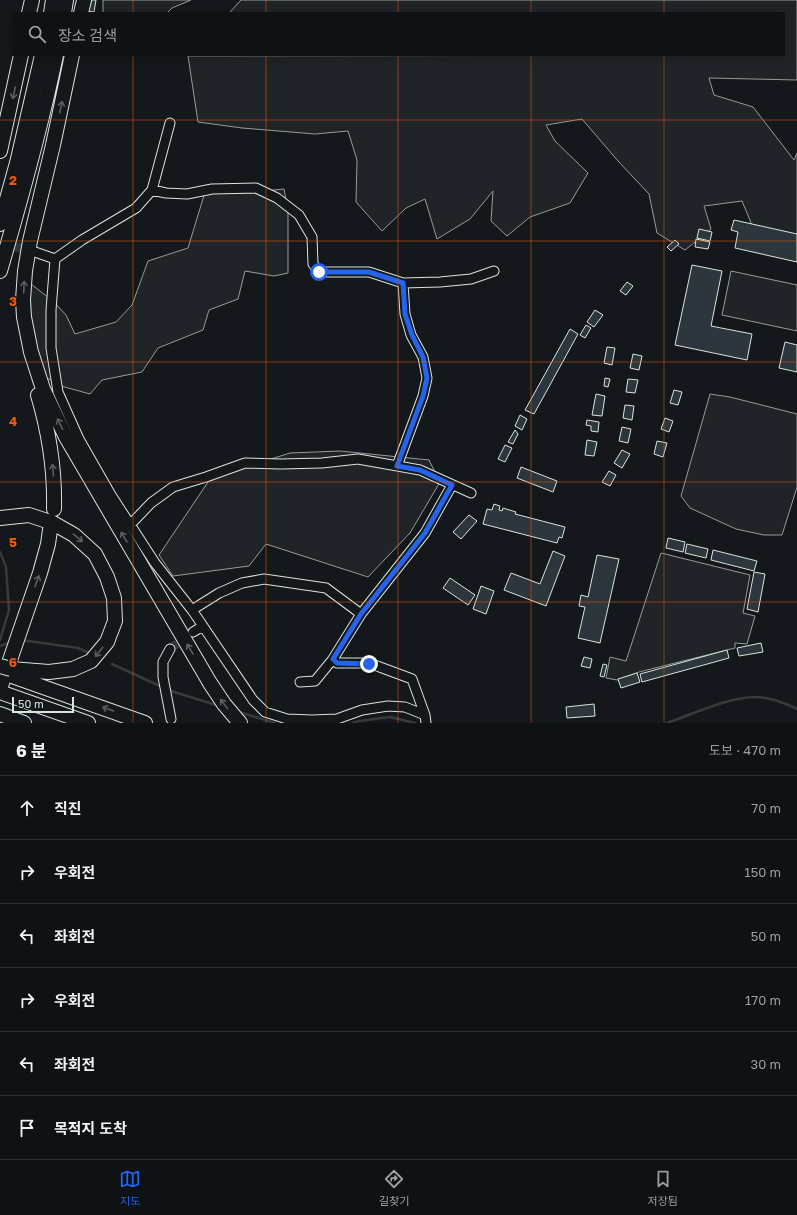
<!DOCTYPE html>
<html lang="ko">
<head>
<meta charset="utf-8">
<style>
	:root { --surface:#0f1215; --page:#1d2022; --text:#f1f3f6; --muted:#9b9ea0; --line:#2f3234; --accent:#2563eb }
	body { margin:0; font-family:"Golos Text","Noto Sans KR",sans-serif; background:var(--page); color:var(--text) }
	.scale { position:absolute; left:12px; bottom:10px; width:62px; box-sizing:border-box; padding-left:4px; border:2px solid #d8e6dc; border-top:0; font-size:11px; line-height:14px; white-space:nowrap; color:#d8e6dc; -webkit-text-stroke:3px #14181c; paint-order:stroke }
	.stop { position:absolute; width:12px; height:12px; margin:-9px; border:3px solid #2563eb; border-radius:50%; background:#fff }
	.stop.end { background:#2563eb; border-color:#fff; box-shadow:0 1px 4px #0008 }
	.list { margin:0; padding:0; list-style:none }
	h2 { display:flex; justify-content:space-between; align-items:center; height:52px; margin:0; padding:0 16px; font-size:17px }
	h2 small { font-size:13px; font-weight:400; color:var(--muted) }
	.list li { display:grid; grid-template-columns:26px 1fr auto; gap:12px; align-items:center; box-sizing:border-box; height:64px; padding:0 16px; border-top:1px solid var(--line) }
	.list b { display:block; font-size:15px; white-space:nowrap }
	.list em { font-size:13px; font-style:normal; color:var(--muted) }
	.icon { flex:none; width:22px; height:22px; fill:none; stroke:currentColor; stroke-width:2; stroke-linecap:round; stroke-linejoin:round }
	.map { position:relative; flex:none; width:797px; height:723px; overflow:hidden }
	.search { position:absolute; background:var(--surface); box-shadow:0 2px 10px #0003; left:12px; right:12px; top:12px; height:44px; display:flex; align-items:center; gap:10px; box-sizing:border-box; padding:0 14px; border-radius:0px; color:var(--muted); font-size:15px }
	.sheet { height:436px; background:var(--surface) }
	nav { display:flex; justify-content:space-around; align-items:center; box-sizing:border-box; height:56px; border-top:1px solid var(--line); background:var(--surface); font-size:11px; color:var(--muted) }
	nav a { display:grid; justify-items:center; gap:2px }
	nav .on { color:var(--accent) }
	.map>svg:first-child { display:block }
	.green { fill:#202428; stroke:#939e99 }
	.lines { fill:none; stroke-linecap:round; stroke-linejoin:round }
	.stream { stroke:#363b3e; stroke-width:2.5 }
	.building { fill:#2c363c; stroke:#d8e6dc }
	.minor-tunnel { stroke:#313739; stroke-width:9; stroke-dasharray:9 4.5; stroke-linecap:butt }
	.minor-casing { stroke:#d8e6dc; stroke-width:11 }
	.highway-casing { stroke:#d8e6dc; stroke-width:16 }
	.minor { stroke:#14181c; stroke-width:9 }
	.highway { stroke:#14181c; stroke-width:14 }
	.highway-bridge-casing { stroke:#d8e6dc; stroke-width:16; stroke-linecap:butt }
	.highway-bridge { stroke:#14181c; stroke-width:14 }
	.oneway { stroke:#59605f }
	.route { stroke:#2563eb; stroke-width:5 }
	.grid { fill:none; stroke:#e8590c; stroke-width:1; stroke-opacity:0.55 }
	.grid-label { font-size:13px; text-anchor:middle; font-weight:bold; fill:#e8590c; stroke:#14181c; stroke-width:3; stroke-linejoin:round; paint-order:stroke }
</style>
</head>
<body>
<div class="map">
<svg width="797" height="723" viewBox="0 0 797 723">
	<rect width="100%" height="100%" fill="#14181c"/>
	<!-- green -->
	<path class="green" d="M103,0h88l-19,8 -5,5h-64z
		M241,0h556v80l-88,-2 5,17 39,12 41,53 3,-7v108l-43,-31 -12,-29 -38,5 7,23 -26,21 -28,-17 -8,-39 -31,-33 -36,-42 -36,6 9,16 33,32 -18,30 -40,14 -23,19 -16,-15 2,-30 -23,28 -33,20 -12,-40 -19,9 -24,23 -26,-29 1,-42 -9,-29 -33,3 -73,-6 -44,-6 -10,-66 596,-1v-42h-555z
		M284,189l4,21v63l-14,3 -29,-5 -7,28 -29,11 -6,20 -45,18 -16,24 -40,8 -12,14 -29,-8 -19,-11 -19,-97 30,23 13,14 9,19 41,-12 16,-17 16,-44 40,-13 17,-56 39,1z
		M731,271l66,14v46l-75,-16z
		M710,394l20,3 67,17v73l-15,48h-18l-28,-6 -46,-21 -9,-12z
		M340,451l89,9 11,22 -30,51 -42,44 -102,-33 -17,22 -76,10 -14,-21 49,-73 16,-8 66,-21z
		M661,553l89,22 -7,38 12,3 -8,28 -12,-1v5l-96,24 -22,8 -11,-2 4,-21 16,4z"/>
	<g class="lines">
		<!-- stream -->
		<path class="stream" d="M0,552l6,15 3,43 -9,30
			M21,640l57,8 11,5
			M0,646l11,-4
			M112,664l50,23
			M168,690l51,16
			M239,712l36,11
			M353,723l6,-2 31,-4 25,6
			M667,723c26,-9 61,-26 89,-26 12,0 30,6 41,12"/>
	</g>
	<!-- building -->
	<path class="building" d="M78,0h18l-2,12 -17,-2z
		M734,220l63,14v28l-62,-14 3,-16 -7,-2z
		M699,229l13,3 -2,9 -13,-3z
		M696,239l14,3 -2,7 -13,-2z
		M675,240l4,4 -8,7 -4,-4z
		M692,265l30,6 -11,55 41,8 -5,26 -72,-15z
		M627,282l6,4 -7,9 -6,-4z
		M595,310l8,5 -9,12 -7,-5z
		M586,325l5,3 -6,10 -5,-3z
		M570,329l8,5 -44,80 -9,-4z
		M785,342l12,3v27l-18,-4z
		M607,347l8,1 -3,17 -8,-2z
		M633,354l9,2 -3,14 -9,-2z
		M605,378l5,1 -2,8 -4,-1z
		M628,379l10,1 -3,13 -9,-1z
		M674,390l8,2 -4,13 -8,-2z
		M596,394l9,2 -3,20 -10,-1z
		M625,405l9,1 -2,14 -9,-2z
		M520,415l7,4 -5,11 -7,-4z
		M665,418l8,3 -4,11 -8,-3z
		M587,420l12,2 -1,10 -7,-1v-5l-5,-1z
		M622,427l9,2 -3,14 -9,-2z
		M515,430l3,4 -5,10 -5,-2z
		M587,440l10,2 -3,14 -9,-1z
		M657,441l10,2 -4,14 -9,-3z
		M505,445l7,3 -7,14 -7,-3z
		M622,450l8,4 -8,14 -8,-5z
		M521,467l36,14 -4,11 -36,-14z
		M609,471l7,4 -6,11 -8,-4z
		M494,504l6,2 -1,4 3,1 1,-3 13,4 -1,2 50,13 -3,11 -3,-1 -2,6 -74,-19 4,-15 5,1z
		M469,515l8,6 -16,18 -8,-7z
		M668,538l17,4 -2,10 -17,-4z
		M687,544l21,5 -2,9 -21,-5z
		M713,550l44,11 -3,10 -43,-11z
		M553,551l12,5 -19,50 -42,-16 7,-17 29,11z
		M597,555l22,4 -19,84 -22,-5 7,-31 -6,-1 2,-11 7,2z
		M754,572l11,2 -7,38 -11,-3z
		M450,578l25,17 -7,10 -25,-17z
		M481,586l13,5 -8,23 -13,-5z
		M761,643l2,9 -24,4 -2,-8z
		M727,650l2,8 -87,24 -2,-8z
		M584,657l8,2 -2,9 -9,-2z
		M603,664l4,1 -3,12 -4,-1z
		M637,673l3,9 -19,6 -3,-9z
		M594,704l1,12 -28,2 -1,-11z"/>
	<g class="lines">
		<!-- minor-tunnel -->
		<path class="minor-tunnel" d="M0,242l33,10
			M170,649l18,-14"/>
		<defs>
			<path id="minor" d="M152,190l14,3 21,1 25,-5 44,-1 21,10 22,17 13,22 1,27 6,8h50l34,11 37,-1 31,-3 23,-8
				M35,252l20,7 -4,51v38l7,44 21,47 32,56 44,68 37,47 61,90 12,12 22,7 25,1 25,-1 25,-9 26,-4 17,1 20,8
				M55,259l27,-19 54,-32 16,-18 18,-67
				M397,466l26,-70 4,-18 -4,-21 -12,-22 -6,-21 -2,-31
				M130,525l21,-22 22,-16 33,-10 39,-14 36,1 41,-1 36,-4 62,11 51,23
				M192,610l27,-17 23,-10 22,-4 62,9 35,26
				M193,632l10,-6
				M170,649l-7,13v15l8,42
				M333,659l4,4h32l43,16 13,36 1,8
				M300,682l15,-1 18,-22 28,-45 64,-81 27,-48"/>
			<path id="highway" d="M29,13l3,-13
				M51,13l2,-13
				M64,13l2,-13
				M81,13l3,-13
				M72,55l-19,90 -23,96 -5,30 -2,29 1,17 7,35 12,37 23,48 144,246 14,21 16,19
				M0,151l21,-96
				M0,224l17,-61 25,-108
				M0,271c21,-72 41,-143 56,-216
				M38,395c11,37 17,74 16,114
				M0,518l29,-3 24,8 21,12 21,19 12,23 7,21 1,23 -8,21 -16,19 -18,8 -24,3 -38,-3
				M9,675l136,48
				M0,689l40,-116 8,-29 2,-14
				M0,692l88,31
				M0,714l24,9"/>
		</defs>
		<!-- minor casing -->
		<use href="#minor" class="minor-casing"/>
		<!-- highway casing -->
		<use href="#highway" class="highway-casing"/>
		<!-- minor -->
		<use href="#minor" class="minor"/>
		<!-- highway -->
		<use href="#highway" class="highway"/>
		<defs>
			<path id="highway-bridge" d="M0,666l11,3"/>
		</defs>
		<!-- highway-bridge casing -->
		<use href="#highway-bridge" class="highway-bridge-casing"/>
		<!-- highway-bridge -->
		<use href="#highway-bridge" class="highway-bridge"/>
	</g>
	<!-- one-way arrows -->
	<defs><path id="oneway-shaft" d="M-6 0H5M1.5-3L5.5 0L1.5 3" fill="none" stroke-width="1.6" stroke-linecap="round" stroke-linejoin="round"/></defs>
	<g class="oneway">
		<use href="#oneway-shaft" transform="translate(14 93) rotate(103)"/>
		<use href="#oneway-shaft" transform="translate(61 107) rotate(-78)"/>
		<use href="#oneway-shaft" transform="translate(24 287) rotate(-87)"/>
		<use href="#oneway-shaft" transform="translate(60 424) rotate(-116)"/>
		<use href="#oneway-shaft" transform="translate(53 470) rotate(-95)"/>
		<use href="#oneway-shaft" transform="translate(124 537) rotate(-121)"/>
		<use href="#oneway-shaft" transform="translate(78 538) rotate(40)"/>
		<use href="#oneway-shaft" transform="translate(37 581) rotate(-71)"/>
		<use href="#oneway-shaft" transform="translate(190 649) rotate(-121)"/>
		<use href="#oneway-shaft" transform="translate(99 652) rotate(129)"/>
		<use href="#oneway-shaft" transform="translate(224 704) rotate(-127)"/>
		<use href="#oneway-shaft" transform="translate(108 709) rotate(-160)"/>
	</g>
	<g class="lines">
		<!-- route -->
		<path class="route" d="M319,272h50l34,11 2,31 7,21 11,22 4,21 -4,18 -26,70 23,4 32,15 -27,48 -64,81 -28,45 4,4 32,1"/>
	</g>
	<!-- grid -->
	<path class="grid" d="M133,0v13M266,0v13M398,0v13M531,0v13M664,0v13M133,55v668M266,55v668M398,55v668M531,55v668M664,55v668M0,120h797M0,241h797M0,362h797M0,482h797M0,602h797"/>
	<g class="grid-label">
		<text x="13" y="185">2</text>
		<text x="13" y="306">3</text>
		<text x="13" y="426">4</text>
		<text x="13" y="547">5</text>
		<text x="13" y="667">6</text>
	</g>
</svg>
<div class="scale">50 m</div>
<div class="stop" style="left:319px;top:272px"></div>
<div class="stop end" style="left:369px;top:664px"></div>
<div class="search"><svg class="icon" aria-label="search" viewBox="0 0 24 24"><circle cx="10" cy="10" r="6"/><path d="M15 15l6 6"/></svg>장소 검색</div>
</div>
<section class="sheet">
<h2>6 분<small>도보 · 470 m</small></h2>
<ul class="list">
<li><svg class="icon" aria-label="ahead" viewBox="0 0 24 24"><path d="M12 20V5M6 11l6-6 6 6"/></svg><div><b>직진</b></div><em>70 m</em></li>
<li><svg class="icon" aria-label="right" viewBox="0 0 24 24"><path d="M7 20v-9h11M14 6l5 5-5 5"/></svg><div><b>우회전</b></div><em>150 m</em></li>
<li><svg class="icon" aria-label="left" viewBox="0 0 24 24"><path d="M17 20v-9H6M10 6l-5 5 5 5"/></svg><div><b>좌회전</b></div><em>50 m</em></li>
<li><svg class="icon" aria-label="right" viewBox="0 0 24 24"><path d="M7 20v-9h11M14 6l5 5-5 5"/></svg><div><b>우회전</b></div><em>170 m</em></li>
<li><svg class="icon" aria-label="left" viewBox="0 0 24 24"><path d="M17 20v-9H6M10 6l-5 5 5 5"/></svg><div><b>좌회전</b></div><em>30 m</em></li>
<li><svg class="icon" aria-label="arrive" viewBox="0 0 24 24"><path d="M6 21V4h12l-3 4 3 4H6"/></svg><div><b>목적지 도착</b></div></li>
</ul>
</section>
<nav>
<a class="on"><svg class="icon" aria-label="map" viewBox="0 0 24 24"><path d="M3 6l6-2 6 2 6-2v14l-6 2-6-2-6 2zM9 4v14M15 6v14"/></svg>지도</a>
<a><svg class="icon" aria-label="directions" viewBox="0 0 24 24"><path d="M12 3l9 9-9 9-9-9zM9 14v-3h6M13 9l2 2-2 2"/></svg>길찾기</a>
<a><svg class="icon" aria-label="saved" viewBox="0 0 24 24"><path d="M7 4h10v16l-5-4-5 4z"/></svg>저장됨</a>
</nav>
</body>
</html>
